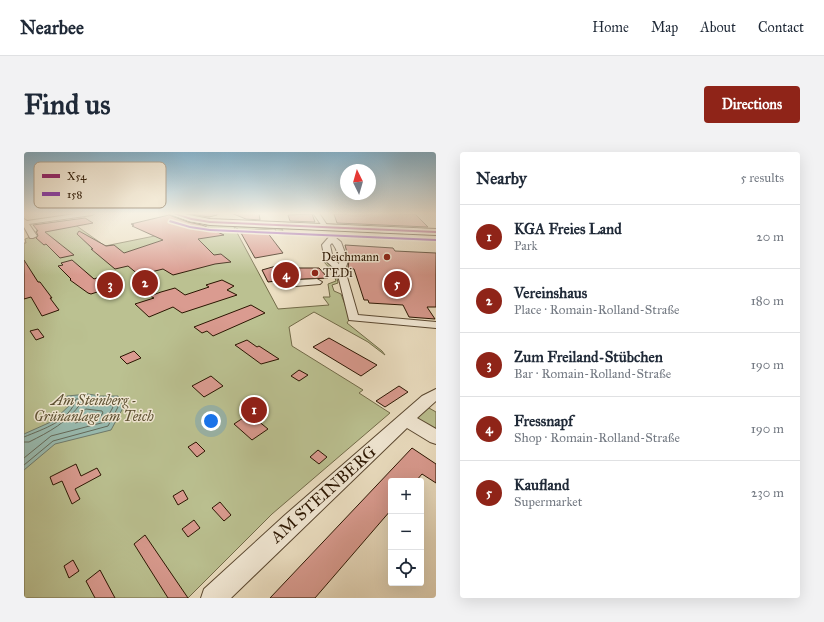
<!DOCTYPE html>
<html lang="en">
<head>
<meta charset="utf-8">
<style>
	:root { --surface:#fff; --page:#f2f2f3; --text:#1f2937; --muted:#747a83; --line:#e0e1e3; --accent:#8f2418 }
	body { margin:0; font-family:"IM FELL Great Primer",serif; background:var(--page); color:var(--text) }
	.controls { position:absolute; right:12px; bottom:12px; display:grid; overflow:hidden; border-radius:4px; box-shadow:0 4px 16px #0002 }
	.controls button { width:36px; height:36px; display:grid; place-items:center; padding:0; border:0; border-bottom:1px solid var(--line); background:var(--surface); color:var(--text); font:20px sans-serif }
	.compass { position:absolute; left:316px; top:12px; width:36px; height:36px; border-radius:50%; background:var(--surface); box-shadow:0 4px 16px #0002; rotate:355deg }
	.you { position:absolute; left:187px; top:269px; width:14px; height:14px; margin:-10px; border:3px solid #fff; border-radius:50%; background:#1a73e8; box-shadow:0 0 0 6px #1a73e833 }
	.badge { display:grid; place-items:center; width:26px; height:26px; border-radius:50%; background:var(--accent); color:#fff; font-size:13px; font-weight:700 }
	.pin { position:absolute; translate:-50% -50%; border:2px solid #fff; box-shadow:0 1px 4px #0006 }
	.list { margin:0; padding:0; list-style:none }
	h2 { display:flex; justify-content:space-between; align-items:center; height:52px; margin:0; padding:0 16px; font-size:17px }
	h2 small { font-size:13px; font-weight:400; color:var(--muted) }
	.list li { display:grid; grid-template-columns:26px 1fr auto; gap:12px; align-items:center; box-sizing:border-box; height:64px; padding:0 16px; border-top:1px solid var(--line) }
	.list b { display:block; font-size:15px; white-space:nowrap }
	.list p { margin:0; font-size:13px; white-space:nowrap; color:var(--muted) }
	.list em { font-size:13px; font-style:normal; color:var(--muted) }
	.icon { flex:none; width:22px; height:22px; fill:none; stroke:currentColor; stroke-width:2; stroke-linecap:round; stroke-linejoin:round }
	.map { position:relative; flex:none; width:412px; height:446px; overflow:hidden; border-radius:4px }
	header { display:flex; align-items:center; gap:24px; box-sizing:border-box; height:56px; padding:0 20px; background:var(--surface); border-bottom:1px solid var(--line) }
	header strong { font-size:19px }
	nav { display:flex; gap:22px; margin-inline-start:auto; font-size:14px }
	.intro { display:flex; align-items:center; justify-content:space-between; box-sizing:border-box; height:96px; padding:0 24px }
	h1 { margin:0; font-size:28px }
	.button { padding:10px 18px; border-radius:4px; background:var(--accent); color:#fff; font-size:14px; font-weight:700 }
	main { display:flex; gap:24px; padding:0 24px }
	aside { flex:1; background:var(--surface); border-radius:4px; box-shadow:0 4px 16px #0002 }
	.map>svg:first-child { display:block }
	.green { fill:#bbc191; stroke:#726b49 }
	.water { fill:#99bdb3; stroke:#6d7a6c }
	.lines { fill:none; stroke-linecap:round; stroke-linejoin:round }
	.shore { stroke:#62695a; stroke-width:1 }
	.building { fill:#da9b90; stroke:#2a1501 }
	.minor-casing { stroke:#5a4831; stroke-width:2 }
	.major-casing { stroke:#2a1501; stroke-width:2 }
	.minor { fill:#f3ead7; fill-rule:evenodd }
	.major { fill:#ecdfc2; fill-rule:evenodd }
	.bus-1-casing { stroke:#f3ead7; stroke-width:3 }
	.bus-2-casing { stroke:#f3ead7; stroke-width:3 }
	.bus-1 { fill:#95276e; fill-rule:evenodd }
	.bus-2 { fill:#8e44ad; fill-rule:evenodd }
	.poi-dot { fill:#8f2418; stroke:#f3ead7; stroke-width:1.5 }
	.labels { text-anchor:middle; stroke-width:3; stroke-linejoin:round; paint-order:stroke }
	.far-poi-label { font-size:12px; fill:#2a1501; stroke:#f3ead7; text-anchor:end }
	.park-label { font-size:14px; font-style:italic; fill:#5d5133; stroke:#f3ead7 }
	.near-street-label { font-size:17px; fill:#2a1501; stroke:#f3ead7 }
	.key { fill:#f3ead7; stroke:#b7aa97; stroke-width:1 }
	.key-label { font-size:11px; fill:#2a1501 }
</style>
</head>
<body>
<header>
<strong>Nearbee</strong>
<nav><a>Home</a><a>Map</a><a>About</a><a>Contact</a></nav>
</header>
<div class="intro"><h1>Find us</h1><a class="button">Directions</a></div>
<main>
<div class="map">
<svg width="412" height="446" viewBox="0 0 412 446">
	<rect width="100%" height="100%" fill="#ecdfc2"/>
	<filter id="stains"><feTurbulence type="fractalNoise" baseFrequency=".005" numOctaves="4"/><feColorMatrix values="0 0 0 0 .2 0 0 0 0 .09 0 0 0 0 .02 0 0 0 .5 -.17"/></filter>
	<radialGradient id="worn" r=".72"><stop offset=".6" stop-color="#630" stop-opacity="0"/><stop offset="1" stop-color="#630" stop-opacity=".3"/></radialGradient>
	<!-- green -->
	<path class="green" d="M50,72l31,22 104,-21 73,4 1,2 -10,1 3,-1 -1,-2 -34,1v2h6l1,1h-7l-3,-4 -4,-2 44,82 51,-4 -6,-8h7l-2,-13 8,-3 -3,-9 -9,-10h5l7,11 2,10 -6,2 2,6 7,3 9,24 -3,5 35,28 3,4 -17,-13 -54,-30 -25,15 3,19 71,44 -4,3 31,20 -118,101 -84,84h-164v-355h2l-1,-4 14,-5 14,-6z
		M405,256l7,4v21l-22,-15 9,-9z"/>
	<!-- water -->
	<path class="water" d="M64,242l12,2h18l5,12 -12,22 -56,14 -31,26v-36l29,-13 19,-18 -8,-4 3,-3z"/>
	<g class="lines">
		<!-- shore -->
		<path class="shore" d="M62,257l16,2 1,2 -3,4 -25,6v-3z
			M0,285c19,-8 46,-16 52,-38l12,-1 26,2 4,7 -10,19 -55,15 -29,24
			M0,290h5c20,-10 39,-20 52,-39l30,2 2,2 -8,15 -54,14 -27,22"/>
	</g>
	<!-- building -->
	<path class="building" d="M161,61h32v2l-8,2z
		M207,61h28l1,7 -14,-1z
		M321,61l70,1 13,13 -91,-4 -3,-9h12z
		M288,62l3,8 -25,-1 -2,-6z
		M145,63l19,7 14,3 22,10 -26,4 16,16 7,-1 10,8 -16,2 -42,11 -10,-6 -24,6 -11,-9 -13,3 -24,-20h2l-16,-15 2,-3 27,15 8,-1 10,8 39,-13 -31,-14 2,-1 -3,-1z
		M61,66l8,5 -48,9 29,23 -14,3 -14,-14 -2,1 -8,-7 2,-2 -2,-5h2l-5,-6z
		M243,80l16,21 -28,5 -14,-25z
		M321,93l48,3 2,3 41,2v54h-9l8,12 -26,-2 -6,-12 -34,-2 -1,-3h-4l-10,-31 -6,-1 1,-8z
		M0,108l14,22h2l12,16h-2l9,12 -17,6 -11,-19 -7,2z
		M48,108l22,19 14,-5 14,10 -31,10 -3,-1 -18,-13 1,-1 -13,-13 5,-1 -2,-2z
		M266,110l5,6h24l9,10 -44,2 -16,2 -6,-12z
		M198,128l12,6 -7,4 10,5 -55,18 -9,-6 -24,10 -14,-13 19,-6 -4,-2 11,-4 14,-4 10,7 24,-8 -3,-2z
		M227,153l14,8 -52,23 -6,-5 -5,2 -8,-6z
		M14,177l6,8 -8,3 -6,-9z
		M305,186l48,27 -16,11 -48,-29z
		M223,188l10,7 2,-1 20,13 -18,5 -26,-19z
		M110,199l7,7 -14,6 -7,-7z
		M275,218l9,5 -9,6 -8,-5z
		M187,224l12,10 -19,11 -12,-11z
		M375,234l9,6 -23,15 -9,-6z
		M231,258l7,6 -5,4 11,9 -16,11 -18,-16z
		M172,290l9,9 -8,6 -9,-10z
		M388,296l24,16v19l-14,-9 -6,7h-25v29l-76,88h-45z
		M294,298l9,7 -8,7 -9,-7z
		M52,312l5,12 16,-8 4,7 -26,14 5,10 -8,5 -10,-23 -9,4 -3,-8z
		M159,338l5,9 -10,6 -5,-9z
		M196,350l11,13 -7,6 -12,-13z
		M170,368l6,8 -12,9 -6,-8z
		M121,383l43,63h-20l-34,-54z
		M49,408l6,11 -10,7 -5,-12z
		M76,418l15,28h-20l-9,-17z"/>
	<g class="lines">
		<defs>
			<path id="minor" d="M58,61h13l-3,2 -63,9 8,12 -4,2h-3l-6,-11v-8l3,2z
				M289,61h6l10,15 -1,1h-4z
				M305,85h6l6,5 7,19 -3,9 13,45 78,7v6l-87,-8 -12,-49 -12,-11 -3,-15zM308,91c4,4 8,15 7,21l-6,-5 -3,-14z
				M293,127l5,3 -2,2 -36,3 -5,-3 5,-3z
				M412,237v12l-19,17 19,11v15l-6,-2 -23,-14 -176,170h-30l3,-9 81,-74 137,-119z"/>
			<path id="major" d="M144,61h11l31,6 226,10v6l-226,-10 -21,-4z"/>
		</defs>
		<!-- minor casing -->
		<use href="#minor" class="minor-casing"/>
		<!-- major casing -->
		<use href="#major" class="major-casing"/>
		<!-- minor -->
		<use href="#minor" class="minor"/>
		<!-- major -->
		<use href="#major" class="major"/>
		<defs>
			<path id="bus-1" d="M147,61h3l18,5 18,3 226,10v2l-226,-10 -19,-3z"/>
			<path id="bus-2" d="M146,68l20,6 20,3 226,10v2l-226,-10 -20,-3 -21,-6z"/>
		</defs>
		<!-- bus-1 casing -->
		<use href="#bus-1" class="bus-1-casing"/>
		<!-- bus-2 casing -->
		<use href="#bus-2" class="bus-2-casing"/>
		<!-- bus-1 -->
		<use href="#bus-1" class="bus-1"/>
		<!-- bus-2 -->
		<use href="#bus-2" class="bus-2"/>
	</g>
	<!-- sky -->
	<linearGradient id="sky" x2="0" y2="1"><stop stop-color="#88b8d3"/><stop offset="0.5" stop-color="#f6f1e4"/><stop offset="1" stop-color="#f6f1e4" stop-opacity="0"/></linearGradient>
	<rect width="412" height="123" fill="url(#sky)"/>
	<!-- markers -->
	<g class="poi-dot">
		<circle cx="363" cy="105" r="4"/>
		<circle cx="291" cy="121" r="4"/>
	</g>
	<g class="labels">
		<!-- far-poi labels -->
		<g class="far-poi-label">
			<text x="355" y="109">Deichmann</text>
			<text x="299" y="125" text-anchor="start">TEDi</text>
		</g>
		<!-- park labels -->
		<g class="park-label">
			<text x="70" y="253">Am Steinberg -<tspan x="70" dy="16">Grünanlage am Teich</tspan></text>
		</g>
		<!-- near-street labels -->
		<g class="near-street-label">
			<text transform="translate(299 342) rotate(-42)" y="6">AM STEINBERG</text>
		</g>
	</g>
	<!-- legend -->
	<rect x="10" y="10" width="132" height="46" rx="6" class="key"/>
	<rect x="18" y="22" width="18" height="4" fill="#95276e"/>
	<rect x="18" y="40" width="18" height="4" fill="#8e44ad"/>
	<g class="key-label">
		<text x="43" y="28">X54</text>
		<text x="43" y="46">158</text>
	</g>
	<rect width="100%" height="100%" filter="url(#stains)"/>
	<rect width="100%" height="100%" fill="url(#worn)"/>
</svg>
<div class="controls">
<button>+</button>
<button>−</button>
<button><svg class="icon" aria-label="locate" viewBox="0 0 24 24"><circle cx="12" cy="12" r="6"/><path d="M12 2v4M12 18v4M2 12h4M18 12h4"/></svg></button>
</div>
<svg class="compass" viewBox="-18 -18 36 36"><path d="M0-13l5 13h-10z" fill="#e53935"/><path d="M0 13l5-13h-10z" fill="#747a83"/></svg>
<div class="you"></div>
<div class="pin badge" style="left:230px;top:258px">1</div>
<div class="pin badge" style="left:121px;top:131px">2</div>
<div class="pin badge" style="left:86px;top:133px">3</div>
<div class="pin badge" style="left:262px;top:123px">4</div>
<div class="pin badge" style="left:373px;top:132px">5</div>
</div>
<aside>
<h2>Nearby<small>5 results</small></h2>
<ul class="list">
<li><span class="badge">1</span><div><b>KGA Freies Land</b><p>Park</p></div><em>20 m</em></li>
<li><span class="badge">2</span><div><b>Vereinshaus</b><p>Place · Romain-Rolland-Straße</p></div><em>180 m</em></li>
<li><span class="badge">3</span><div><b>Zum Freiland-Stübchen</b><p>Bar · Romain-Rolland-Straße</p></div><em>190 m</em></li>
<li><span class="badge">4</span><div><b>Fressnapf</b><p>Shop · Romain-Rolland-Straße</p></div><em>190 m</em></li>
<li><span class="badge">5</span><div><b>Kaufland</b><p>Supermarket</p></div><em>230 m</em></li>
</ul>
</aside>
</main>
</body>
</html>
